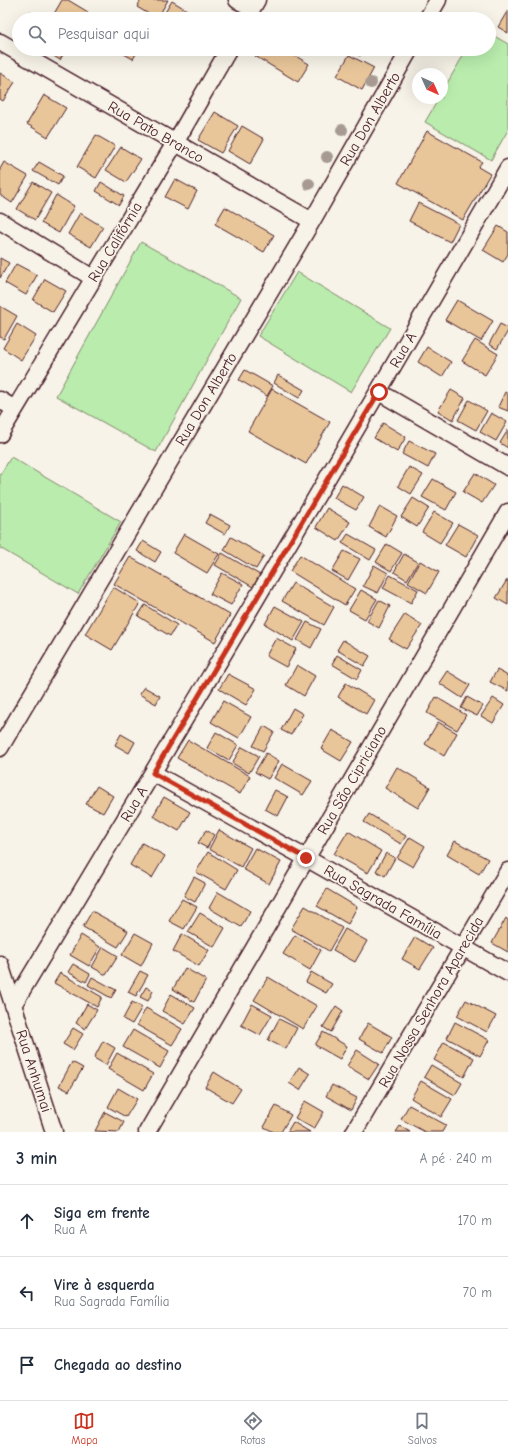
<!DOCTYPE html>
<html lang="pt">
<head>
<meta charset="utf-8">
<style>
	:root { --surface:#fff; --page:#f6f6f7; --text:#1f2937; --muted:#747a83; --line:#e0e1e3; --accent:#c8321e }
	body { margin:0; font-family:"Comic Neue",sans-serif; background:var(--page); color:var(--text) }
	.compass { position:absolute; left:412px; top:68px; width:36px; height:36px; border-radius:50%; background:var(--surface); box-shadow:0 4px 16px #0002; rotate:135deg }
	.stop { position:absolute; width:12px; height:12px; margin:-9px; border:3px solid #c8321e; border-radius:50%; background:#fff }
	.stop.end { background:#c8321e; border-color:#fff; box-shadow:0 1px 4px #0008 }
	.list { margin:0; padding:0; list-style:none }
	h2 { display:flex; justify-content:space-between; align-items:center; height:52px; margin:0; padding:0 16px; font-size:17px }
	h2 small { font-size:13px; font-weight:400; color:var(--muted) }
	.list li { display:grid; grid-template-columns:26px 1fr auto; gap:12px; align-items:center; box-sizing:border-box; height:72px; padding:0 16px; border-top:1px solid var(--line) }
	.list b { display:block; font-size:15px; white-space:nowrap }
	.list p { margin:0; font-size:13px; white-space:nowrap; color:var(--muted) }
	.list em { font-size:13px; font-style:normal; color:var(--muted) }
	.icon { flex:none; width:22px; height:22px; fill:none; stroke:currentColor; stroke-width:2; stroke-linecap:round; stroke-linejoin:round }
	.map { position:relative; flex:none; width:508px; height:1132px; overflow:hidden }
	.search { position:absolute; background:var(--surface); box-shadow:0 4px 16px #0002; left:12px; right:12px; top:12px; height:44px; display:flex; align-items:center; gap:10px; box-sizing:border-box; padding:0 14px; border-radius:22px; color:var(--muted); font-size:15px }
	.sheet { height:268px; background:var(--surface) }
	nav { display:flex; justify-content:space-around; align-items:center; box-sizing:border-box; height:56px; border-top:1px solid var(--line); background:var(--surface); font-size:11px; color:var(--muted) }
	nav a { display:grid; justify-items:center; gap:2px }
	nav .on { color:var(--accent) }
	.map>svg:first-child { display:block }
	.park { fill:#b9ecad; stroke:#82866c }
	.building { fill:#e9c69a; stroke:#4a1f2b }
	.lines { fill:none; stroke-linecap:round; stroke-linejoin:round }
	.minor-casing { stroke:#4a1f2b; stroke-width:19 }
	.minor { stroke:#f7f3e8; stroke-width:16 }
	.tree { fill:#a79a92 }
	.route { stroke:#c8321e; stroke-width:5 }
	.labels { text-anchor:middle; stroke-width:3.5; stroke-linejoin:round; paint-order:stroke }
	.street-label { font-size:15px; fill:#4a1f2b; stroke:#f7f3e8 }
</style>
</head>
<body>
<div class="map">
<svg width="508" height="1132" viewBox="0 0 508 1132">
	<rect width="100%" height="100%" fill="#f7f3e8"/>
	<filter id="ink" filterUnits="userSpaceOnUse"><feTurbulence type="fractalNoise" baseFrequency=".025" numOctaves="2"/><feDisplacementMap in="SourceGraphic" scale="8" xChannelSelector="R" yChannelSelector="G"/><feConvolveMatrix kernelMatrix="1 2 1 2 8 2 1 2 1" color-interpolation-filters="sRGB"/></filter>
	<g filter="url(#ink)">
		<!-- park -->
		<path class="park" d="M489,33l19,11v86l-17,30 -66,-38 14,-24h3v-6l25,-43h22z
			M141,242l100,56 -85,154 -100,-56z
			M297,272l93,56 -39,64 -93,-56z
			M11,457l110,65 -43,72 -78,-46v-73z"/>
		<!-- building -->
		<path class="building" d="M62,0h6l20,12 -4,7h-33z
			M141,0h27l-11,19 -20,-12z
			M172,1l23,14 -3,4h-31z
			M508,10v23l-10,-6z
			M30,12l12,7h-16z
			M55,49h11l-6,11 -8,-5z
			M115,49h24l-6,10z
			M259,49h25l25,15 -11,18 -43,-26z
			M348,49h15l-3,7z
			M349,55l25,13 -12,22 -25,-14z
			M0,73l15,9 -12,19 -3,-2z
			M44,95l22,13 -18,29 -21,-13z
			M215,112l23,14 -17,27 -23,-13z
			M242,126l22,13 -14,25 -22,-13z
			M427,131l55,31 -4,5 12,7 -27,46 -65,-37z
			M96,135l19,11 -19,32 -19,-11z
			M121,147l20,12 -15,23 -20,-12z
			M4,162l24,14 -16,27 -12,-8v-26z
			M39,162l24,14 -5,9 -25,-14z
			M175,179l22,12 -9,18 -23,-12z
			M33,182l18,11 -16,27 -18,-11z
			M101,182l23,14 -5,9 -23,-14z
			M56,195l18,11 -15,27 -18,-10z
			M418,203l41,21 -9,18 -41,-21z
			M225,207l49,28 -10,17 -49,-28z
			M80,213l23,14 -12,20 -23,-13z
			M498,226l10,6v22l-5,8 -20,-12z
			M0,258l9,5 -9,15z
			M16,264l21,11 -11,20 -21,-12z
			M45,279l21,12 -13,21 -20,-12z
			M457,300l36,21 -12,20 -36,-21z
			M0,306l17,10 -13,23 -4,-2z
			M17,324l19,12 -15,24 -18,-12z
			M500,324l8,4v3l-11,18 -8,-5z
			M475,340l23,14 -13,21 -23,-14z
			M427,347l24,15 -9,15 -24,-15z
			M245,370l28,16 -6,10 -28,-16z
			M278,375l26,15 -5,8 -25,-15z
			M272,389l58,33 -24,42 -58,-33z
			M451,390l14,8 -12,22 -15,-9z
			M505,392l3,2v17l-10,-4z
			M469,400l18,11 -11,19 -18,-10z
			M491,413l16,9 -11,19 -16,-9z
			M383,423l23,14 -9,15 -23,-14z
			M508,430v18l-8,-5z
			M409,441l26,13 -7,14 -26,-14z
			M409,467l14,8 -12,19 -13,-8z
			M475,473l19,12 -12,18 -19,-11z
			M433,479l23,13 -10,18 -24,-13z
			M342,484l22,13 -8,13 -22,-12z
			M413,498l16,10 -12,19 -16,-10z
			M380,506l17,10 -11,21 -17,-10z
			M327,508l23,14 -12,19 -22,-14z
			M434,512l19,11 -13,20 -18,-11z
			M210,514l20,11 -5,9 -20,-11z
			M458,524l20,11 -12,22 -21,-12z
			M184,534l35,20 -12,19 -34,-20z
			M348,534l28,16 -6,10 -28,-17z
			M231,537l33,19 -8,13 -32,-19z
			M143,541l18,11 -6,10 -18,-11z
			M387,544l15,9 -11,18 -15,-9z
			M344,551l16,8 -12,21 -16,-9z
			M222,553l38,22 -7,12 -38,-22z
			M404,554l14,8 -11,18 -13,-8z
			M300,555l55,34 -10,16 -55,-34z
			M130,557l100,58 -15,27 -101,-58z
			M420,561l19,11 -12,21 -19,-11z
			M374,565l14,8 -10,20 -15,-7z
			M222,573l21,11 -12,21 -21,-11z
			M390,575l28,15 -7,13 -28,-15z
			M507,580h1v25l-12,-7z
			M293,583l41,24 -10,18 -42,-24z
			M113,587l27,16 -28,47 -27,-16z
			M361,590l16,9 -12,20 -16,-9z
			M379,600l11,6 -11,22 -12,-7z
			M145,605l32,20 -7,11 -32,-20z
			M275,606l29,16 -11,19 -28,-17z
			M405,614l17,11 -16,24 -17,-10z
			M307,622l14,7 -10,19 -14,-8z
			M276,638l20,11 -10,18 -20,-11z
			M343,640l27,16 -6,10 -27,-16z
			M337,655l25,15 -5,9 -25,-15z
			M297,665l18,11 -11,20 -18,-11z
			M497,670l11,6v15l-18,-9z
			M447,671l23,14 -8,13 -23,-15z
			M228,674l28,15 -10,16 -27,-16z
			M346,683l28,17 -8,14 -28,-17z
			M144,687l16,9 -4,8 -17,-10z
			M436,697l30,18 -9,15 -30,-17z
			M467,697l16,9 -6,10 -16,-8z
			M493,698l11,7 -11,18 -12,-7z
			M223,701l28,16 -12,21 -28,-16z
			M293,708l10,6 -12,21 -10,-5z
			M438,722l19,11 -13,23 -19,-12z
			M264,726l10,6 -11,19 -10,-5z
			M332,730l21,12 -12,19 -20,-12z
			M216,732l22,13 -9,15 -22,-12z
			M121,734l14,8 -6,11 -14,-8z
			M188,740l62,36 -10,18 -63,-36z
			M242,747l17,9 -10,17 -17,-10z
			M266,753l13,8 -11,18 -13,-7z
			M282,764l30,17 -9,14 -29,-17z
			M397,767l33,20 -12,21 -33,-20z
			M97,786l16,10 -10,17 -17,-9z
			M275,790l13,7 -10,19 -13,-7z
			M164,797l26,15 -11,19 -26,-15z
			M369,814l37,22 -5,8 -37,-22z
			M206,830l8,5 -7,13 -9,-5z
			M219,830l32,18 -10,19 -32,-18z
			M348,831l33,20 -13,22 -34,-19z
			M410,837l15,9 -12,21 -16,-9z
			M455,841l33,18 -9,15 -32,-19z
			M142,843l23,13 -13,22 -22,-13z
			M255,848l26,14 -12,22 -26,-15z
			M208,852l29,18 -11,19 -30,-17z
			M386,853l9,5 -10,18 -9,-5z
			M194,877l11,6 -10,19 -11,-6z
			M327,889l30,18 -9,17 -31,-18z
			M218,892l32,19 -9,16 -32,-19z
			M182,899l15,8 -13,22 -15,-8z
			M305,906l37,22 -13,23 -38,-22z
			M92,911l36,20 -10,16 -35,-20z
			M200,913l25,15 -11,19 -26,-15z
			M506,918l2,2v32l-16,-9z
			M345,929l22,12 -12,21 -22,-12z
			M135,933l18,10 -12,23 -19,-11z
			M182,934l27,16 -10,16 -26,-15z
			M81,935l19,12 -11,19 -19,-11z
			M295,935l26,15 -11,20 -27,-16z
			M415,937l18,11 -13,21 -18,-10z
			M103,947l15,9 -12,19 -14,-8z
			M73,964l17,10 -4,8 -18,-10z
			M185,968l21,12 -12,22 -21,-13z
			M140,971l8,4 -12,21 -8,-4z
			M311,972l21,12 -6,9 -20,-11z
			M60,973l42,24 -5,10 -43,-24z
			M92,977l24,13 -5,8 -23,-13z
			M268,977l49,29 -14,23 -49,-29z
			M146,987l7,4 -5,10 -8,-4z
			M171,994l24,14 -10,16 -23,-13z
			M466,1000l30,16 -9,16 -30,-16z
			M132,1002l10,5 -10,17 -9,-5z
			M87,1004l10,6 -12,19 -9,-6z
			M252,1004l20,11 -12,20 -19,-10z
			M336,1006l7,5 -12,21 -8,-5z
			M146,1008l36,21 -10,16 -35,-20z
			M279,1019l18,9 -11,21 -18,-9z
			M455,1022l34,18 -9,16 -33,-18z
			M368,1023l24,14 -9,16 -24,-14z
			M73,1028l10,6 -10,16 -10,-6z
			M133,1030l36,21 -9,17 -37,-21z
			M323,1032l24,14 -7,13 -25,-14z
			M103,1041l12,7 -9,17 -12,-7z
			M444,1042l30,16 -10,19 -30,-17z
			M357,1050l22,14 -10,15 -22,-13z
			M117,1053l36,21 -9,16 -36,-21z
			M72,1062l11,6 -14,23 -10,-5z
			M431,1065l31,18 -7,12 -31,-18z
			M299,1067l11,7 -10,16 -11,-7z
			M214,1072l27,17 -9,14 -27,-16z
			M421,1081l31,18 -11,18 -30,-19z
			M332,1085l25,13 -6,12 -25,-14z
			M118,1088l19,11 -11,18 -18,-10z
			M305,1101l19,11 -10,17 -19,-11z
			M409,1105l37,20 -4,7h-17l-24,-13z
			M276,1106l15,9 -10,17h-7l-10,-5z
			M105,1112l19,10 -5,10 -24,-1z
			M293,1122l17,10h-23z
			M400,1126l10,6h-14z"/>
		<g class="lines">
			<defs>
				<path id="minor" d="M237,0l15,8
					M246,19l11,-19
					M427,19l11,-19
					M0,42l312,179
					M0,221l93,57
					M379,392l129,75
					M0,400l15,9
					M0,434l175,-291 54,-94
					M0,748l312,-527 98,-172
					M153,773l153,85 202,115
					M0,964l54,168
					M13,1005c168,-278 333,-556 495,-837
					M147,1132l361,-620
					M354,1132l154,-261"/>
			</defs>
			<!-- minor casing -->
			<use href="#minor" class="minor-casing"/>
			<!-- minor -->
			<use href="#minor" class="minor"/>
		</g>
		<!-- trees -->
		<g class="tree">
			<circle cx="371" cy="83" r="6"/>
			<circle cx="342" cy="130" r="6"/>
			<circle cx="327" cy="157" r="6"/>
			<circle cx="309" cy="184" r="6"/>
		</g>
	</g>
	<g class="lines" filter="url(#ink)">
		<!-- route -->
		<path class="route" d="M306,858l-153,-85 226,-381"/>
	</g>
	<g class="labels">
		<!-- street labels -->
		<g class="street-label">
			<text transform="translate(370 119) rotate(-60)" y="5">Rua Don Alberto</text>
			<text transform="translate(156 132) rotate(30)" y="5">Rua Pato Branco</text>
			<text transform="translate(115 242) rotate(-59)" y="5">Rua Califórnia</text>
			<text transform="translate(403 350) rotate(-60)" y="5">Rua A</text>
			<text transform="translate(206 399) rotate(-59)" y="5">Rua Don Alberto</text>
			<text transform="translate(352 780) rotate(-60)" y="5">Rua São Cipriciano</text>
			<text transform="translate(134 804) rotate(-59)" y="5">Rua A</text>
			<text transform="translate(383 902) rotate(30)" y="5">Rua Sagrada Família</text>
			<text transform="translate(431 1002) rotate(-60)" y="5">Rua Nossa Senhora Aparecida</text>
			<text transform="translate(34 1071) rotate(72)" y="5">Rua Anhumai</text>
		</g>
	</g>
</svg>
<svg class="compass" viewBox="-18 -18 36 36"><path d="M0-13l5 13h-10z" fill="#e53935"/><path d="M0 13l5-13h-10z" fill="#747a83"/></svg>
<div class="stop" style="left:379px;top:392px"></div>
<div class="stop end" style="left:306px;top:858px"></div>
<div class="search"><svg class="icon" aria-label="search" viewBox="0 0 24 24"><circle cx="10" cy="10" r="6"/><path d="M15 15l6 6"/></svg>Pesquisar aqui</div>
</div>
<section class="sheet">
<h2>3 min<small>A pé · 240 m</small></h2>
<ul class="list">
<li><svg class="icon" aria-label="ahead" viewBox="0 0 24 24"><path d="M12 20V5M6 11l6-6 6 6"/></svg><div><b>Siga em frente</b><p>Rua A</p></div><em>170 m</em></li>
<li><svg class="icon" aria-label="left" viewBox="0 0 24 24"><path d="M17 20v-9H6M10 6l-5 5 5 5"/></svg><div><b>Vire à esquerda</b><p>Rua Sagrada Família</p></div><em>70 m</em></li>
<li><svg class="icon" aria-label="arrive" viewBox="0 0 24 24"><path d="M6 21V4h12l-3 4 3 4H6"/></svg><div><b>Chegada ao destino</b></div></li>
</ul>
</section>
<nav>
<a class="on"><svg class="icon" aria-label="map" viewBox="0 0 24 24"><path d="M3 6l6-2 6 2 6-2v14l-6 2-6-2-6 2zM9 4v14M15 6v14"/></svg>Mapa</a>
<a><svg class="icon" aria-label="directions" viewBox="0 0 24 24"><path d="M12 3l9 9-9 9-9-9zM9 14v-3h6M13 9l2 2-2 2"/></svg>Rotas</a>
<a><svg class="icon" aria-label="saved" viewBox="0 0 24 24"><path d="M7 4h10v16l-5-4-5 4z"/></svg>Salvos</a>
</nav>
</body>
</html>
